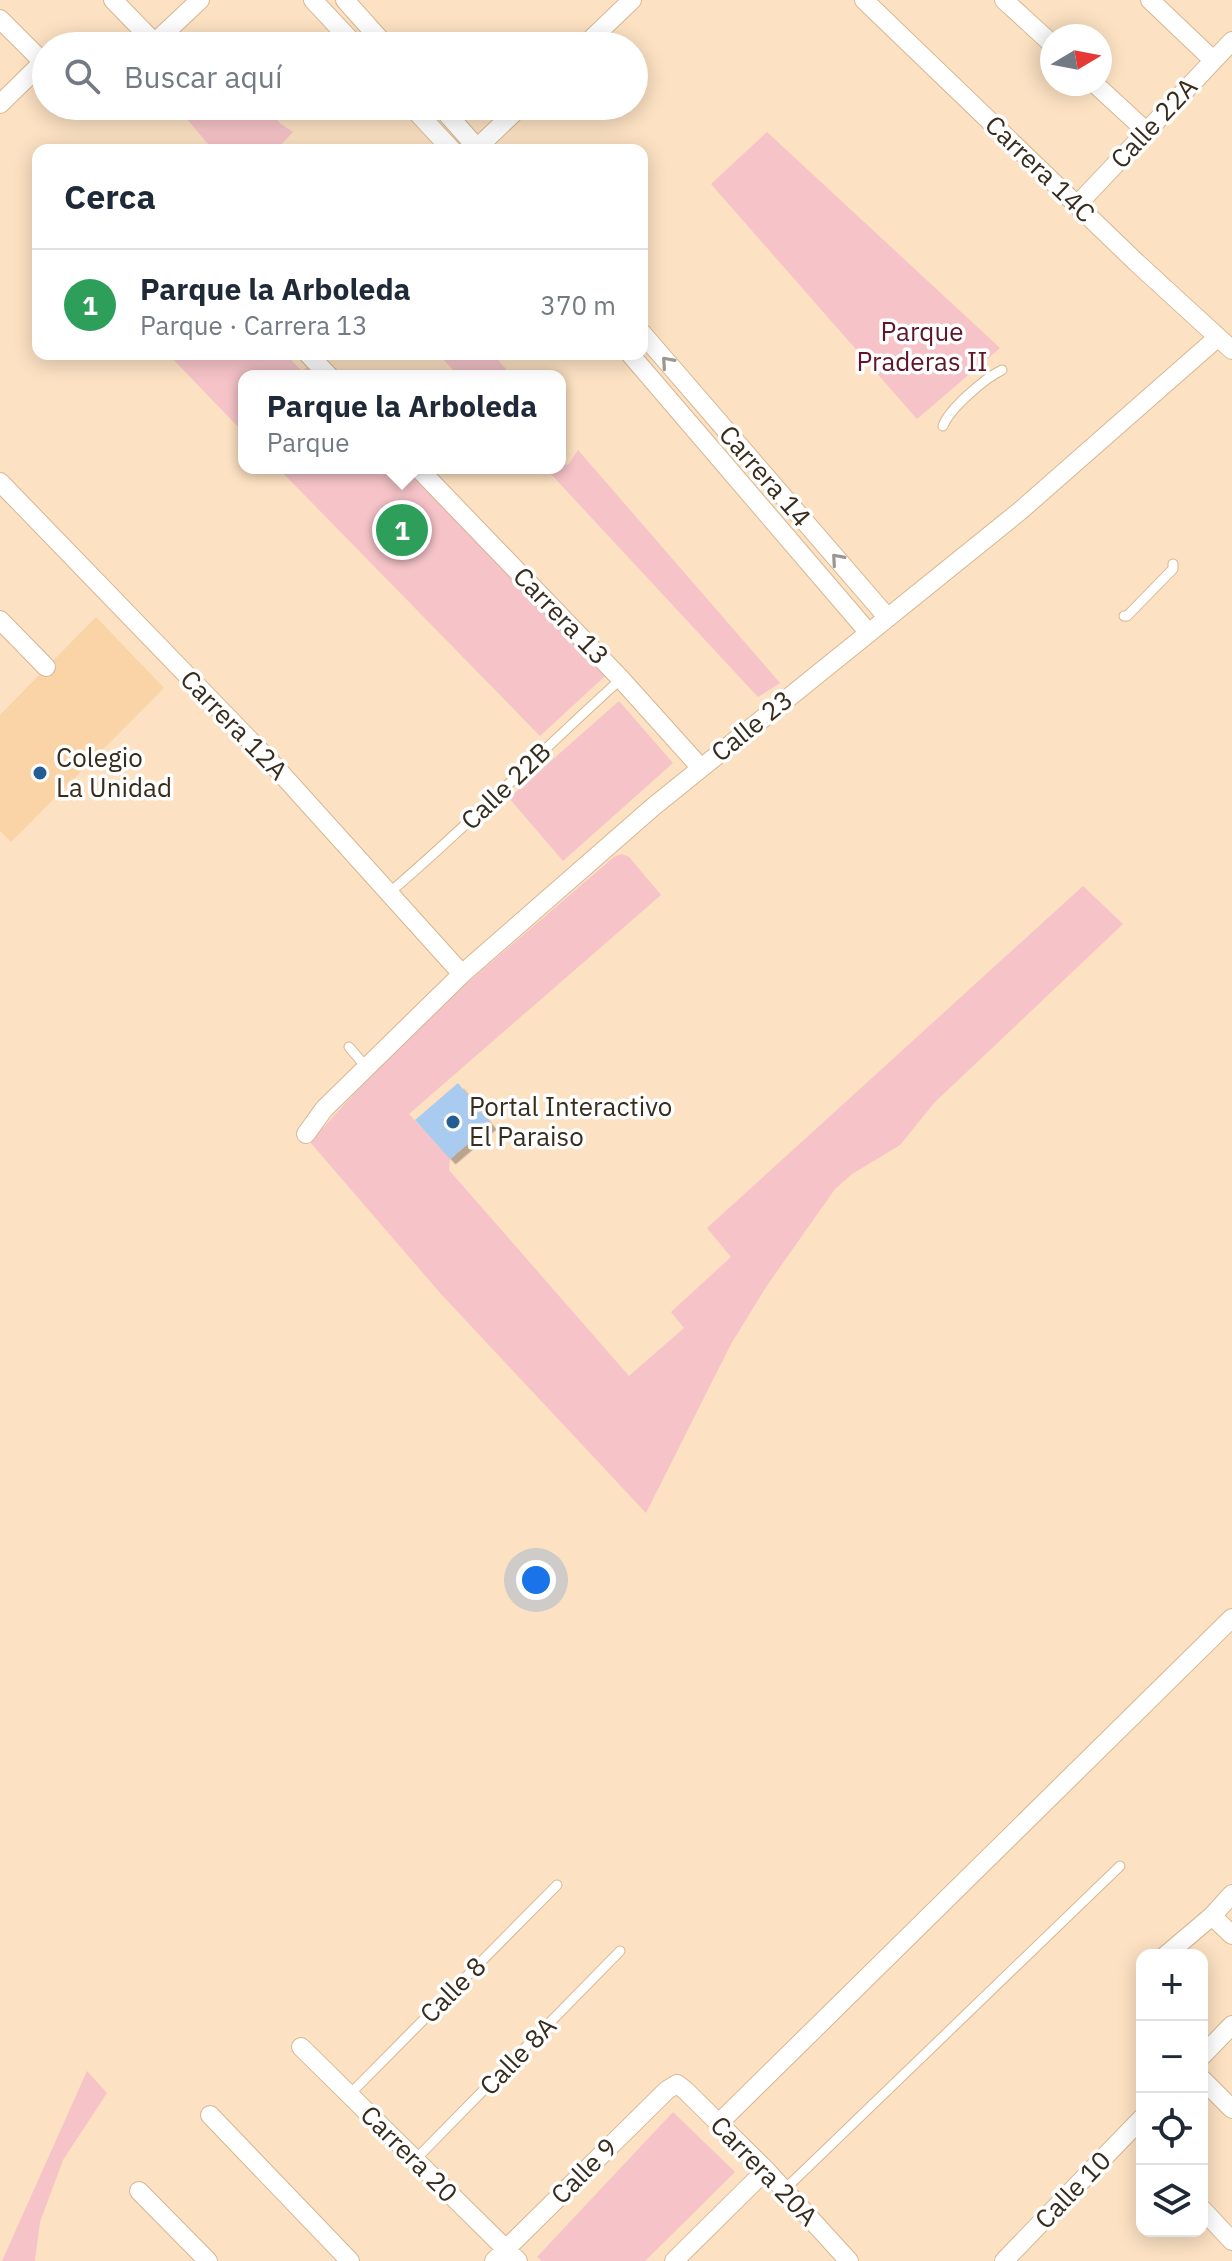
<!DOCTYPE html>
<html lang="es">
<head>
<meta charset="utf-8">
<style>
	:root { --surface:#fff; --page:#f2f2f3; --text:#1f2937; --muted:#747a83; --line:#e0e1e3; --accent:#7c3aed }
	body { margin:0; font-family:"IBM Plex Sans",sans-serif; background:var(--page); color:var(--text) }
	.controls { position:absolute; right:24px; bottom:24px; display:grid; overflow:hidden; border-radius:16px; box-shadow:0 4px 20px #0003 }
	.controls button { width:72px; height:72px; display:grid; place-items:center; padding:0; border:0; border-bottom:2px solid var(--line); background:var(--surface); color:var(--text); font:40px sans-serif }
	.compass { position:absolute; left:1040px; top:24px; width:72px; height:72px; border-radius:50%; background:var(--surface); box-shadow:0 4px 20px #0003; rotate:80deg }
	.you { position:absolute; left:536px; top:1580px; width:28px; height:28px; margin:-20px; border:6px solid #fff; border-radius:50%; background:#1a73e8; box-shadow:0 0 0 12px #1a73e833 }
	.badge { display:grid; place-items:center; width:52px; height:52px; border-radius:50%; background:var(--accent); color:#fff; font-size:26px; font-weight:700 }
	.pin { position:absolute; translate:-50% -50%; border:4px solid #fff; box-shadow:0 2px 8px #0006 }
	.popup { position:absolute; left:238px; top:370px; width:328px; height:104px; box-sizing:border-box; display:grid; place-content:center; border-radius:16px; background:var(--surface); filter:drop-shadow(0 2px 6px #0005); font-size:26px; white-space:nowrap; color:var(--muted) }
	.popup b { font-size:30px; color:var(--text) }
	.popup::after { content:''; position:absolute; left:50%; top:100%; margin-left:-16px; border:16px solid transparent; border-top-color:var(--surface) }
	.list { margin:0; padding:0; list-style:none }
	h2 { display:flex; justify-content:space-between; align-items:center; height:104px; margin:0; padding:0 32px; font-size:34px }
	h2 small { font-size:26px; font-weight:400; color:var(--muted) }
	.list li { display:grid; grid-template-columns:52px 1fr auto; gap:24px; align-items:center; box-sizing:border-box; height:112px; padding:0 32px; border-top:2px solid var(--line) }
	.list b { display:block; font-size:30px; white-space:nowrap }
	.list p { margin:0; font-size:26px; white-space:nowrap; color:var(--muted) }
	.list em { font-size:26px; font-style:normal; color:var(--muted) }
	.icon { flex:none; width:44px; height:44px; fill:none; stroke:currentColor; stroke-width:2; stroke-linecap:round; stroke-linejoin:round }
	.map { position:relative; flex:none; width:1232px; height:2261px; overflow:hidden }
	.search { position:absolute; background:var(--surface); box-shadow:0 4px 20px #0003; left:32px; top:32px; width:616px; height:88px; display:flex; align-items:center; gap:20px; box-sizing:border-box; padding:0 28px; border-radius:44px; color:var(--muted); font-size:30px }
	.panel { position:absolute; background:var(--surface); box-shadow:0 4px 20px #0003; left:32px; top:144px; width:616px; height:216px; border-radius:16px }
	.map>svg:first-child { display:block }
	.built { fill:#fad3a6 }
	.green { fill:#f5c3c8 }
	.building { fill:#a9cbf0; filter:url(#shadow) }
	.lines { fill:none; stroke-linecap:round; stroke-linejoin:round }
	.lane-casing { stroke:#d7b690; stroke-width:11 }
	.street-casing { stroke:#d7b690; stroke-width:20 }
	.lane { stroke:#fff; stroke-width:9 }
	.street { stroke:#fff; stroke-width:18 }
	.oneway { stroke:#9c968e }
	.poi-dot { fill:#245c94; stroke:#fff; stroke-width:3 }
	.labels { text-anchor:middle; stroke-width:7; stroke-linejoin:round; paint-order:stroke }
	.street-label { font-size:26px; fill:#382c1c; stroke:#fff }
	.park-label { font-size:26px; fill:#601628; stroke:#fff }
	.poi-label { font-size:26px; fill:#382c1c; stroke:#fff; text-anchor:start }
</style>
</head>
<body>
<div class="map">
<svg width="1232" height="2261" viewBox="0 0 1232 2261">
	<defs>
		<filter id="shadow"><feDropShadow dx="5.5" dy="5.5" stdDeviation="0" flood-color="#0004"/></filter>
	</defs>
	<rect width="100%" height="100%" fill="#fce1c2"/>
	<!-- built -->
	<path class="built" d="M96,617l68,71 -153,154 -11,-11v-116z"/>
	<!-- green -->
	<path class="green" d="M176,106h88l17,18 12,8 -17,18h-63z
		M767,132l233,216 -83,71 -206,-235z
		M168,354h117l17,17 6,-5 10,10h-74v57z
		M438,354h55l19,22h-53z
		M578,450l202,233 -22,14 -209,-225 5,-4 15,-4z
		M278,468h128l199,208 -65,60z
		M619,701l54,62 -110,98 -54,-63z
		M622,854l7,3 32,38 -252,219 41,45 -1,11 180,206 55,-48 -13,-16 60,-55 -24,-29 376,-342 40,38 -189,179 -34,42 -48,29 -17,15 -69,98 -35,57 -85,169 -205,-219 -131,-152 62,-68 94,-90 148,-127z
		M87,2071l20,22 -44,67 -23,62 -5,39h-33z
		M673,2112l62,60 -90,89h-103l-5,-4z"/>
	<!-- building -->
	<path class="building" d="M458,1083l33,41 -41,35 -35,-39z"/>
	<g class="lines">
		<defs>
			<path id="lane" d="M943,426c6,-17 42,-48 59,-56
				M1124,616h3l46,-47v-5
				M389,893c80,-68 154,-144 232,-214
				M349,1047l18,21
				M349,2095l208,-210
				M415,2160l205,-209
				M784,2190l336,-324"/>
			<path id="street" d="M113,0l42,43
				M313,0l43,46
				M345,0l41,46
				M864,0l273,263 95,87
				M1004,0l48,44
				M1150,0l63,60
				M0,19l46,46
				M151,46l49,-46
				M584,46l48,-46
				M1095,84l51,47
				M0,104l43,-42
				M85,106l3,3 3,-3
				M411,106l41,44
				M440,106l39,44
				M477,148l44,-42
				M1077,205l155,-164
				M642,333l246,285
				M308,354l21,22
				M630,354l239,279
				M418,468l203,211 80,89
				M0,482l269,278 193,214
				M0,620l46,47
				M306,1134l18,-25 138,-135 191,-167 367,-296 197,-173
				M1212,1916l20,19
				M1166,1955l46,-39 20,-22
				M301,2047l217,214
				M1202,2056l30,-31
				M1202,2079l30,30
				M210,2115l140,146
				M718,2124l514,-506
				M139,2191l69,70
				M1202,2209l30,32
				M494,2261l173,-171 10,-6 8,6 81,80 83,91
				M674,2261l92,-91
				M1004,2261l138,-143"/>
		</defs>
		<!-- lane casing -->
		<use href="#lane" class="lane-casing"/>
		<!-- street casing -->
		<use href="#street" class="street-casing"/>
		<!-- lane -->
		<use href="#lane" class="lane"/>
		<!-- street -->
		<use href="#street" class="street"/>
	</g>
	<!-- one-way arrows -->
	<defs><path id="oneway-chevron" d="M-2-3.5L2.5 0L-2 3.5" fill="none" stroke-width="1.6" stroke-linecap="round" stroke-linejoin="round" transform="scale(2)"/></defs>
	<g class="oneway">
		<use href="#oneway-chevron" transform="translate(667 362) rotate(-131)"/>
		<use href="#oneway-chevron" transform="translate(837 559) rotate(-131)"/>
	</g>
	<!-- markers -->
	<g class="poi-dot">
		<circle cx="40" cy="773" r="8"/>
		<circle cx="453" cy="1122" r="8"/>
	</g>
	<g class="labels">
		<!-- street labels -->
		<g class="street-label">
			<text transform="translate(1154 123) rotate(-47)" y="9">Calle 22A</text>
			<text transform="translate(1040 169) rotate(44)" y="9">Carrera 14C</text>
			<text transform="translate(765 476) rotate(49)" y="9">Carrera 14</text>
			<text transform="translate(561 616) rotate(46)" y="9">Carrera 13</text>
			<text transform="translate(234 725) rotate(46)" y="9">Carrera 12A</text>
			<text transform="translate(752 726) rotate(-39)" y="9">Calle 23</text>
			<text transform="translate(506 786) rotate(-44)" y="9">Calle 22B</text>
			<text transform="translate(453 1990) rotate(-45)" y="9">Calle 8</text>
			<text transform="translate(518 2056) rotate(-46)" y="9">Calle 8A</text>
			<text transform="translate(409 2154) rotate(45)" y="9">Carrera 20</text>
			<text transform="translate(584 2171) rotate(-45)" y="9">Calle 9</text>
			<text transform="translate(764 2171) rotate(46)" y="9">Carrera 20A</text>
			<text transform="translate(1073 2190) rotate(-46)" y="9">Calle 10</text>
		</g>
		<!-- park labels -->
		<g class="park-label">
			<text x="922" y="341">Parque<tspan x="922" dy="30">Praderas II</tspan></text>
		</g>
		<!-- poi labels -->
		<g class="poi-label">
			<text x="56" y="767">Colegio<tspan x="56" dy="30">La Unidad</tspan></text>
			<text x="469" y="1116">Portal Interactivo<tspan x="469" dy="30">El Paraiso</tspan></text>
		</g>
	</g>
</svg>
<div class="controls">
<button>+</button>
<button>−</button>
<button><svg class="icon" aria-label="locate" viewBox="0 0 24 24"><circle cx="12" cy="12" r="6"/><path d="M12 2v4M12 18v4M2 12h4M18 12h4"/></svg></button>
<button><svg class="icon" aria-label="layers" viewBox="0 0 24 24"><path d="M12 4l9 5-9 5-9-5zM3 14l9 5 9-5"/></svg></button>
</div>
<svg class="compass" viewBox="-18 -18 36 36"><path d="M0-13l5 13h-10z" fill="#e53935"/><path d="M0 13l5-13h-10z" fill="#747a83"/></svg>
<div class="you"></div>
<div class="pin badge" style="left:402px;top:530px;background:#2e9e5b">1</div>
<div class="popup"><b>Parque la Arboleda</b>Parque</div>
<div class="search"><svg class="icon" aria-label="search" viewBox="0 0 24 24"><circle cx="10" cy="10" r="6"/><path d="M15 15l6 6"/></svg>Buscar aquí</div>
<section class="panel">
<h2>Cerca<small></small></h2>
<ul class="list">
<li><span class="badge" style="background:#2e9e5b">1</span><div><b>Parque la Arboleda</b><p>Parque · Carrera 13</p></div><em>370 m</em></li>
</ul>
</section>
</div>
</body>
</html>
